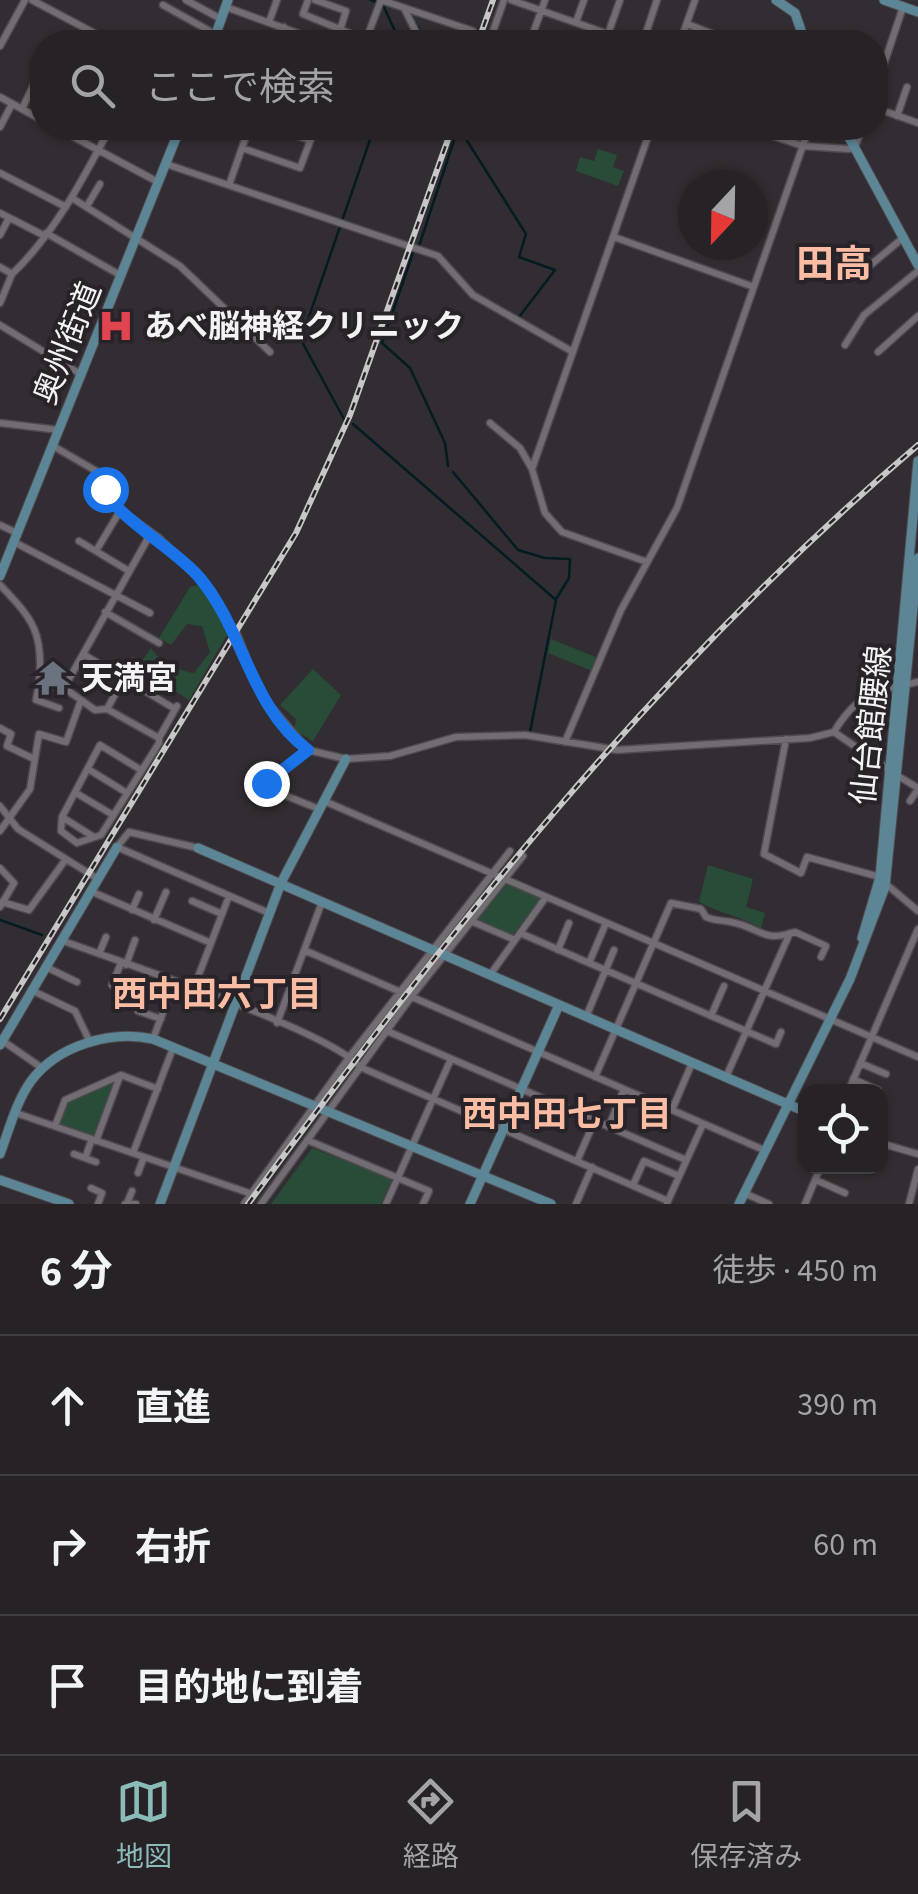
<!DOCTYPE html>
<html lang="ja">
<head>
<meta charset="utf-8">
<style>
	:root { --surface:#262226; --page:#322f32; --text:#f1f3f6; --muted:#a4a4a7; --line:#423f43; --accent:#8bbbb9 }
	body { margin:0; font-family:"Source Sans 3","Noto Sans JP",sans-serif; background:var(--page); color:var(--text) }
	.controls { position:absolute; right:30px; bottom:30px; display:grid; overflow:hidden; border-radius:20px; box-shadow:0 2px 8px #0004 }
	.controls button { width:90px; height:90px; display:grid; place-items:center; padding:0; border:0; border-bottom:2px solid var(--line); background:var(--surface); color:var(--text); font:50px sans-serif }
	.compass { position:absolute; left:678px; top:170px; width:90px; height:90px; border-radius:50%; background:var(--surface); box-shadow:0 2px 8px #0004; rotate:202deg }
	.stop { position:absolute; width:30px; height:30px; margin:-22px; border:8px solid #1a73e8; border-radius:50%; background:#fff }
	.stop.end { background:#1a73e8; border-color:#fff; box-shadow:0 2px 10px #0008 }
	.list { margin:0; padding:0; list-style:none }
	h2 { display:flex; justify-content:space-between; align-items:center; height:130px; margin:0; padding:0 40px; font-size:42px }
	h2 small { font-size:32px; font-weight:400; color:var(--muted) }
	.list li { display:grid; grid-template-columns:65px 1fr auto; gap:30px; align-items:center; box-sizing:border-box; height:140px; padding:0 40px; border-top:2px solid var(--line) }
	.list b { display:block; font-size:38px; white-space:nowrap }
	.list em { font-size:32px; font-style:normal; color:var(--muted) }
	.icon { flex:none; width:55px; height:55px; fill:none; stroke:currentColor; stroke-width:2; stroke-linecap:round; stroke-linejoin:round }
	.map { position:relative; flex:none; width:918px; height:1204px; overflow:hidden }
	.search { position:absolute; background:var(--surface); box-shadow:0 2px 8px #0004; left:30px; right:30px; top:30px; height:110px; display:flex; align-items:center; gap:25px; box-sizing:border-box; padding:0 35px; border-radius:40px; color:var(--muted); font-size:38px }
	.sheet { height:550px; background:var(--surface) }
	nav { display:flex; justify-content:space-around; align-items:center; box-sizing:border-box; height:140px; border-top:2px solid var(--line); background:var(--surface); font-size:28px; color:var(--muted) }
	nav a { display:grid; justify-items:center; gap:5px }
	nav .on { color:var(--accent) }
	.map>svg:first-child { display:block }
	.green { fill:#284c37 }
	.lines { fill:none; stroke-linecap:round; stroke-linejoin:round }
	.stream { stroke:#031c22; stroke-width:2.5 }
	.street-casing { stroke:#4f4a4f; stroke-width:9 }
	.secondary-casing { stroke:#4f4a4f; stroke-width:11 }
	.street { stroke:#726c73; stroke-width:6 }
	.secondary { stroke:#5c8595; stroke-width:9 }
	.rail-casing { stroke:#c9c6c9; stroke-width:6 }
	.rail { stroke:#282328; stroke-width:2.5; stroke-dasharray:8; stroke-linecap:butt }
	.route { stroke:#1a73e8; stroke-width:12 }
	.labels { text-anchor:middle; stroke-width:8; stroke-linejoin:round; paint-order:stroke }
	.poi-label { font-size:32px; font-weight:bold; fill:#f5f2f5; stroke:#282328; text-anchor:start }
	.street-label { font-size:32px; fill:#f5f2f5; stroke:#282328 }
	.neighbourhood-label { font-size:35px; font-weight:bold; fill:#fabca2; stroke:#282328 }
	.quarter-label { font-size:38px; font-weight:bold; fill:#fabca2; stroke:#282328 }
</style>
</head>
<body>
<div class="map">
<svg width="918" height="1204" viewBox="0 0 918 1204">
	<rect width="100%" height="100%" fill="#322d32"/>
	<!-- green -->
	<path class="green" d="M598,149l19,6 -4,12 11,4 -6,15 -42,-15 4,-14 14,4z
		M198,585l32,45 -41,70 -51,-33 13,-19c8,13 27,23 43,25l16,-21 -8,-26 -15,-2 -16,21 -12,-7 31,-51z
		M551,639l47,19 -6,13 -44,-18z
		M313,669l28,26 -28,46 -19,-11 2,-11 -16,-14z
		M708,865l45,14 -7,28 19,6 -4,15c-21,-12 -42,-15 -62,-26z
		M508,883l32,16 -28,37 -34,-16z
		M113,1082l-18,54 -37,-11 9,-23z
		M312,1148l80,31 -11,25h-110z"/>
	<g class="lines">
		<!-- stream -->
		<path class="stream" d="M371,0l5,2
			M383,5l17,37
			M410,13l16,29
			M459,128l67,106 -7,23 36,13 -36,47
			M419,246l39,-118
			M414,250l-32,93 28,25 35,75 3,23
			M344,419l-43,-79 73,-212
			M353,424l203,176 -26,132
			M453,472l65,78 27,8 25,1 -1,19 -13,21
			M0,920l42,15"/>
		<defs>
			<path id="street" d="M32,0l79,42
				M186,0l35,19
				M308,0l-5,14 63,26 15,-40
				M315,0l31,11 -5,16
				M381,0l92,31 -4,11
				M504,0l-13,37 16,5
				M511,0l120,42
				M163,5l52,29
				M226,7l96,35
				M404,8l17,34
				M269,22l8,-22
				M576,22l8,-22
				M687,24l31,12
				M608,34l12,-34
				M157,35l8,4
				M278,42l6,-15
				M530,42l15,-42
				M643,42l14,-42
				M680,42l15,-42
				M0,46l25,-46
				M876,88l27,-81
				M0,97l42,23
				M876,108l42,15
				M22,109l14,-29 6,3
				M897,116l10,-29
				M0,127l12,-23
				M57,128l101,54
				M158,128l18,9
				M274,128l36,12
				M749,128l54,18 46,3 6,-2 7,-19
				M242,148l58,20 15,-40
				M166,164l272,92 35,39 100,57
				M0,173l66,34
				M229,185l20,-57
				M72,198l108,68 90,86
				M87,206l13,-22
				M0,213l43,22
				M46,233l74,42
				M0,235l9,-17
				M614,237l140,50
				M0,267l12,7c43,-41 71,-95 98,-146
				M867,268l37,-31
				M0,303l12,-29
				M0,325l82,50
				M845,345l19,-30 54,-44
				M878,352l40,-36
				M0,423l59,7
				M490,423l30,25 12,21 13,44 17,19 85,30
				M53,446l50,29 9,29 47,34 40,39 38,57 24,61 47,55 38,9 44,-3 66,-19 69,-2 92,15 193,-12 24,-6c23,-39 42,-41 84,-50
				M532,469l119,-341
				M0,525l17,8
				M79,541l50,30
				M14,542l136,71
				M96,551l24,-40
				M0,585c34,35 44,49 39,99l25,4 17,12 -15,42 -27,-8 -9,55 -30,42
				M105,612l54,31
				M83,654l92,55
				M39,684l-3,16 23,8
				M64,688l87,-155
				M81,700l14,10 12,-1 52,29 18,-32
				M107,709l26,-47 7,3
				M0,728l11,6 -4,12 25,12
				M834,732l57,39
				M786,739l-22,115 37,19 6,-16 73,20
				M565,742l56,-132 56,-102 132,-380
				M307,750l-41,33 3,6 50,20
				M88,769l39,24
				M141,770l-41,-25 -38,72 -1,14 16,12 24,-8 58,-92v-5
				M898,776l20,12
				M76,793l37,22
				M324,801l594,256
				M910,801l8,-12
				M0,806l18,23 80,50
				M62,817l32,20
				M198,848l-69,-16 -12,15 152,66
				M0,868l14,15 -14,24
				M886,884l32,27
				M90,891l121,52
				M192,901l30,13
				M2,902l27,8 37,-51
				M132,910l7,-16
				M154,920l12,-28
				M471,921l44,19
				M520,933l256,111 5,-12
				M61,940c58,22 268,90 299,127l308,134
				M304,950l460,200
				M558,950l11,-27
				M99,954l7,-17
				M589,963l17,-40
				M126,965l9,-25
				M46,967l31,15
				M490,975l56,-78
				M117,987l-5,-2 9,-22
				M31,990l44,21 15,31
				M193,990l36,-94
				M138,1011l23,8
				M711,1016l13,-30
				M586,1017l28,-67
				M277,1023l45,-121
				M387,1031l299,129
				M153,1039l21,-56
				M3,1041l39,27
				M860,1063l26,11
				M595,1077l76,-174 30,6 5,8c9,4 16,3 25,5 31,6 30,21 64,10l31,14 -5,11
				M726,1077l64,-144
				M853,1079l25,11
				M848,1092l70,-163
				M672,1110l20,-47
				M16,1113l236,81
				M55,1126l10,-26 56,-25 37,14
				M609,1126l15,-37
				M307,1140l122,51 -6,13
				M96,1141l24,-65
				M880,1143l38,11
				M133,1153l40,-105
				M74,1154l11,4 7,-19
				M85,1158l11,4
				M577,1161l18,-41
				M138,1173l6,-16
				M816,1180l29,13
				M633,1185l11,-24 35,15
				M91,1188l11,5 -4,11
				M744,1193l25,11
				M128,1201l4,-10
				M667,1203l36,-79
				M125,1204h11
				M244,1204l106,-148 160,-205
				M261,1204l151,-208 111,-140
				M386,1204l65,-145
				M576,1204l16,-37
				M805,1204l16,-38
				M909,1204l9,-35"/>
			<path id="secondary" d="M776,0l19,13 10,29
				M884,0l34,12
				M213,42l15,-42
				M844,128l74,137
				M0,576l180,-448
				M198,848l608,264
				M862,938l18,-61 38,-416
				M0,1045l117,-198
				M0,1154c9,-24 16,-52 31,-73 27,-36 80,-51 122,-42l398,165
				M0,1180l69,24
				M160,1204l121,-321 65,-124
				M470,1204l89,-199
				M739,1204l111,-225 35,-92 33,-329"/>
		</defs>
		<!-- street casing -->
		<use href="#street" class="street-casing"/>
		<!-- secondary casing -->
		<use href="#secondary" class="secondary-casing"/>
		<!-- street -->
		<use href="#street" class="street"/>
		<!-- secondary -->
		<use href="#secondary" class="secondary"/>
		<defs>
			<path id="rail" d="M478,42l15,-42
				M0,1019l296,-486 54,-118 102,-287
				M248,1204c201,-274 410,-538 670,-759"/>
		</defs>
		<!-- rail casing -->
		<use href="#rail" class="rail-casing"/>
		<!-- rail -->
		<use href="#rail" class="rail"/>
	</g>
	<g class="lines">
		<!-- route -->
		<path class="route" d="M105,489c7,25 73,62 94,88 45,53 51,130 109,173l-42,33"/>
	</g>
	<!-- icons -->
	<defs>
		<symbol id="hospital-bare" viewBox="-9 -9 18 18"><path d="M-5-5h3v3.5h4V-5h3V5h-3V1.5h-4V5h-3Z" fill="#e0444e" stroke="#282328" stroke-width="2.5" paint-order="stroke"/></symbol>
		<symbol id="temple-bare" viewBox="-9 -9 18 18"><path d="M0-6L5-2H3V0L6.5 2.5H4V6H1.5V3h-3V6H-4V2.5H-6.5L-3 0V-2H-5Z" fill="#6b7280" stroke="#282328" stroke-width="2.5" paint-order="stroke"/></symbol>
	</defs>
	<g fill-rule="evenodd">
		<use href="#hospital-bare" x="91" y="301" width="50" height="50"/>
		<use href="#temple-bare" x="28" y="653" width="50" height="50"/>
	</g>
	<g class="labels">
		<!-- poi labels -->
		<g class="poi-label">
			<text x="144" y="337">あべ脳神経クリニック</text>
			<text x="81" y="689">天満宮</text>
		</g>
		<!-- street labels -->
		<g class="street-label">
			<text transform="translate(67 343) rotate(-68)" y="11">奥州街道</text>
			<text transform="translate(871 725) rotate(-84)" y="11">仙台館腰線</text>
		</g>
		<!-- neighbourhood labels -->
		<g class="neighbourhood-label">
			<text x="217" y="1006">西中田六丁目</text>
			<text x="567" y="1126">西中田七丁目</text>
		</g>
		<!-- quarter labels -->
		<g class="quarter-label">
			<text x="834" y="277">田高</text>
		</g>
	</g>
</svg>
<div class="controls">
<button><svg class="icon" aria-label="locate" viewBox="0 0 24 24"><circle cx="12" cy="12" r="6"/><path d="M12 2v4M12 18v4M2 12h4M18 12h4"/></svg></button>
</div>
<svg class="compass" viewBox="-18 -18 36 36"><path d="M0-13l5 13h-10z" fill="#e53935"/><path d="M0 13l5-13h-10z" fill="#a4a4a7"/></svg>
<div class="stop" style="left:105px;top:489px"></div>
<div class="stop end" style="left:266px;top:783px"></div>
<div class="search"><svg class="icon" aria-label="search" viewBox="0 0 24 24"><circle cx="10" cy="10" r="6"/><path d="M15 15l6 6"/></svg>ここで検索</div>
</div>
<section class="sheet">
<h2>6 分<small>徒歩 · 450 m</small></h2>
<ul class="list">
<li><svg class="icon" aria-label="ahead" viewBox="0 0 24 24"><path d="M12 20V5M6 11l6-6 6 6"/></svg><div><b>直進</b></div><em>390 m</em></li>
<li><svg class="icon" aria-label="right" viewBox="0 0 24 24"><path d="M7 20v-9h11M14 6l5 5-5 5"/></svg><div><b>右折</b></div><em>60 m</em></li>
<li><svg class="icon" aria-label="arrive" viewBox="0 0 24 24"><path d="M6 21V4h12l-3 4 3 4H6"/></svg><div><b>目的地に到着</b></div></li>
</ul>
</section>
<nav>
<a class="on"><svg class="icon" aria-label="map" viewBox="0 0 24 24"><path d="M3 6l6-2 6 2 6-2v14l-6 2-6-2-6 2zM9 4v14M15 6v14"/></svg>地図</a>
<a><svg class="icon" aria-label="directions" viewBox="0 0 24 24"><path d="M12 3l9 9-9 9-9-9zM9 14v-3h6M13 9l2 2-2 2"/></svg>経路</a>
<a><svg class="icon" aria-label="saved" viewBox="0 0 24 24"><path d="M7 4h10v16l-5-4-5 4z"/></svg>保存済み</a>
</nav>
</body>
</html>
